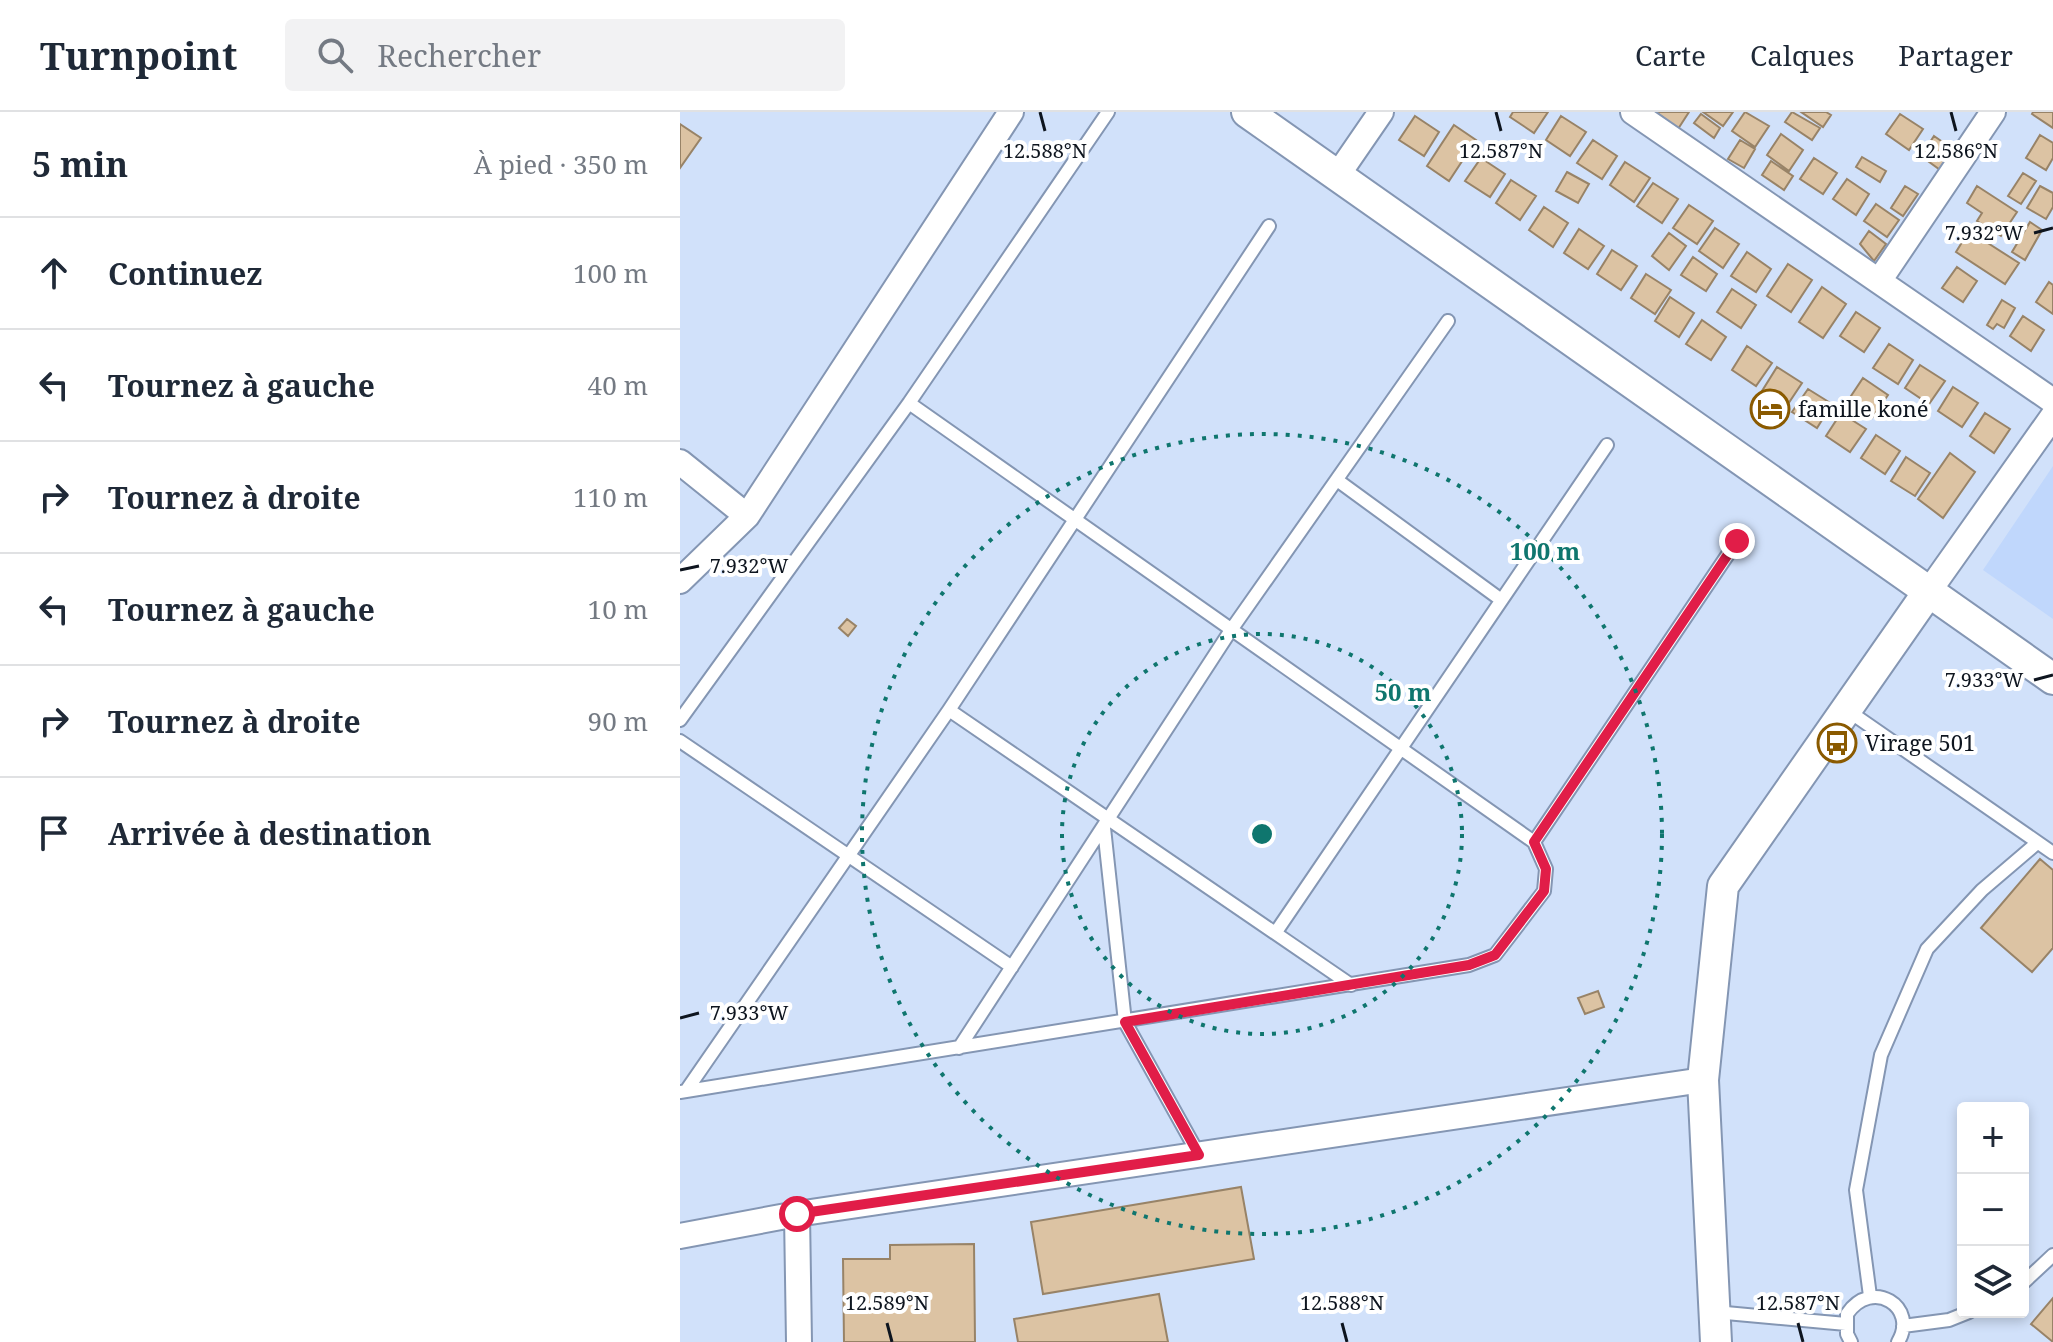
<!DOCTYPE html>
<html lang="fr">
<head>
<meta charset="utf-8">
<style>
	:root { --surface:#fff; --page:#f2f2f3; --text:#1f2937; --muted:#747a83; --line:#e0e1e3 }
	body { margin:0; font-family:"Noto Serif",serif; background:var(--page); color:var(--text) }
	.controls { position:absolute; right:24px; bottom:24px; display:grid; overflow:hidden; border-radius:8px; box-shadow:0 4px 12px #0003 }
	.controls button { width:72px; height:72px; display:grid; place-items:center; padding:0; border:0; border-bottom:2px solid var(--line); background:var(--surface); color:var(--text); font:40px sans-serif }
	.stop { position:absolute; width:24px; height:24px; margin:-18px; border:6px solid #e11d48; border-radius:50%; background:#fff }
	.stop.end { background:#e11d48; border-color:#fff; box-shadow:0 2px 8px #0008 }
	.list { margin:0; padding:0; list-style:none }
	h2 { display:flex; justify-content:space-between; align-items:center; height:104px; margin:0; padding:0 32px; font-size:34px }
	h2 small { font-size:26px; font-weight:400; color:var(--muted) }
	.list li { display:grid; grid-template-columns:52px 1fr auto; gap:24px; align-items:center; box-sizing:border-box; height:112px; padding:0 32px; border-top:2px solid var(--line) }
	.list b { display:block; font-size:30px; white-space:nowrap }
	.list em { font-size:26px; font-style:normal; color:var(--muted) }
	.icon { flex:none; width:44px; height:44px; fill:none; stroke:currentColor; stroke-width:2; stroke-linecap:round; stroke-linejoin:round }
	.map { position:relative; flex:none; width:1373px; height:1230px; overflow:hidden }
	header { display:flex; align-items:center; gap:48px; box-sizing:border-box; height:112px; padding:0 40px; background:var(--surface); border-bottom:2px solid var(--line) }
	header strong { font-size:38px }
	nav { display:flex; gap:44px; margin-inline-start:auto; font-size:28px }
	.search { width:560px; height:72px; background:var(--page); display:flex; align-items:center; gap:20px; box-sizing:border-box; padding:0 28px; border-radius:8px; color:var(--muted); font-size:30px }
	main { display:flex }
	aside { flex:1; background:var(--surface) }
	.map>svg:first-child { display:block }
	.built { fill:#c0d7fc }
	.building { fill:#dcc3a3; stroke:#988367; stroke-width:2 }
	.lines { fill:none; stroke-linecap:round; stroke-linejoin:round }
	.service-casing { stroke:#8496b3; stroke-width:16 }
	.minor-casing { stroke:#8496b3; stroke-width:28 }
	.tertiary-casing { stroke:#8496b3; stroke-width:34 }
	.service { stroke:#fff; stroke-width:12 }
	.minor { stroke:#fff; stroke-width:24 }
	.tertiary { stroke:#fff; stroke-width:30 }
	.route { stroke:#e11d48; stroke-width:10 }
	.ticks { fill:none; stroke:#0e151f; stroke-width:3 }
	.ring { fill:none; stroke:#0f766e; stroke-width:4; stroke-dasharray:4 8 }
	.labels { text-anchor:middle; stroke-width:8; stroke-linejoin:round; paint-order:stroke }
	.poi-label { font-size:22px; fill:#0e151f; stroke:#fff; text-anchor:start }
	.ticks-label { font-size:20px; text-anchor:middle; fill:#0e151f; stroke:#fff; stroke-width:8; stroke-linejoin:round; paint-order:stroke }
	.centre { fill:#0f766e; stroke:#fff; stroke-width:4 }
	.ring-label { font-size:24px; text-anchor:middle; font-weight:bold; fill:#0f766e; stroke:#fff; stroke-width:8; stroke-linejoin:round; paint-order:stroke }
</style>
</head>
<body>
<header>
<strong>Turnpoint</strong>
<div class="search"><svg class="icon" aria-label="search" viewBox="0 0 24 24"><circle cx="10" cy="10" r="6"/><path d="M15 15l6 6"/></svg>Rechercher</div>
<nav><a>Carte</a><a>Calques</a><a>Partager</a></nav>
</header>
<main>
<aside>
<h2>5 min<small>À pied · 350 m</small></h2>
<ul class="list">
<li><svg class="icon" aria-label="ahead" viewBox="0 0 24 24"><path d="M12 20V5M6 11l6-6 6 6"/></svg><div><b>Continuez</b></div><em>100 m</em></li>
<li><svg class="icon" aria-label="left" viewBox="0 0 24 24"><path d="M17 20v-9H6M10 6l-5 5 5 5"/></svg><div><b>Tournez à gauche</b></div><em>40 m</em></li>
<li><svg class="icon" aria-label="right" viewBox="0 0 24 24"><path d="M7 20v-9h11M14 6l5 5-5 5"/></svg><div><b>Tournez à droite</b></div><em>110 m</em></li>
<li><svg class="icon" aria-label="left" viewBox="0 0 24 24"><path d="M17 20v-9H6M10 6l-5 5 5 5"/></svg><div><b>Tournez à gauche</b></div><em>10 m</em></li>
<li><svg class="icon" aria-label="right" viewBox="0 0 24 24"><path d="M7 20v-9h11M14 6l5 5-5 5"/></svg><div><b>Tournez à droite</b></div><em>90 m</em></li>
<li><svg class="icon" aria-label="arrive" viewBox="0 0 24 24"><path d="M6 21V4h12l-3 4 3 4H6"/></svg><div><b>Arrivée à destination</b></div></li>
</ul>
</aside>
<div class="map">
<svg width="1373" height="1230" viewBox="0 0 1373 1230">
	<rect width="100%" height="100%" fill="#d1e1fa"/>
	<!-- built -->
	<path class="built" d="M1373,354v153l-70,-49z"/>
	<!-- building -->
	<path class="building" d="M833,0h35l-14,21 -24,-16z
		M976,0h33l-11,17z
		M1023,0h30l-10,14z
		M1065,0l24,14 -14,21 -23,-16z
		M1112,0l28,16 -8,12 -27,-18z
		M1121,0h25l5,3 -8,12z
		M1353,0h20v16l-21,-14z
		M1021,2l19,14 -6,10 -20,-15z
		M1220,2l23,15 -14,21 -23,-16z
		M735,4l24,16 -15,24 -25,-16z
		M881,4l25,16 -16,24 -24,-16z
		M0,12l21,14 -21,30z
		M774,13l22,15 -27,41 -22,-15z
		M1101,22l22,16 -14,21 -22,-16z
		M1360,23l13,8v15l-7,12 -20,-12z
		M1254,24l23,16 -14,20 -22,-16z
		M913,28l24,16 -15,23 -25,-16z
		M1060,28l15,9 -11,19 -16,-9z
		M1182,45l24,14 -6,11 -24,-15z
		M801,46l24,16 -15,23 -25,-16z
		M1134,46l23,15 -14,21 -23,-15z
		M1091,49l22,15 -9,14 -22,-15z
		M945,50l25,16 -16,24 -24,-17z
		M887,60l22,12 -11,19 -22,-12z
		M1343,61l13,8 -15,23 -13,-8z
		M1167,67l22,15 -13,21 -23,-16z
		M831,68l25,16 -16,24 -24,-17z
		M973,71l25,16 -16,24 -25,-17z
		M1225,74l13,8 -15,22 -12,-8z
		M1297,74l40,26 -16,24 -24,-15 5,-8 -15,-10z
		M1360,74l13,7v14l-7,12 -19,-11z
		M1196,92l23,16 -12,17 -23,-16z
		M1009,93l24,16 -16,23 -24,-16z
		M864,95l24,16 -15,24 -24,-17z
		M1350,110l12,8 -17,30 -13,-8z
		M1035,116l24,16 -16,24 -24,-17z
		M899,117l25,17 -16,23 -24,-16z
		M1189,119l17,13 -12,17 -14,-17z
		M1289,119l50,32 -14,21 -49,-32z
		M989,121l17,13 -17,24 -17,-14z
		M932,138l25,16 -16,24 -24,-16z
		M1067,140l24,17 -15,23 -25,-16z
		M1013,145l24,17 -11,17 -25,-16z
		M1108,152l24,16 -21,32 -24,-16z
		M1277,155l20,14 -14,21 -21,-14z
		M966,162l25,16 -16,24 -24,-16z
		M1369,170l4,3v29l-17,-12z
		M1142,175l24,17 -23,34 -24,-16z
		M1052,177l24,16 -15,23 -24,-16z
		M990,185l24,16 -15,24 -24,-16z
		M1322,188l13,8 -11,20 -7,-4 -4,5 -6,-4z
		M1176,200l24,16 -16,24 -24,-16z
		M1343,204l21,14 -13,21 -21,-15z
		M1022,208l24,17 -15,23 -25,-16z
		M1209,232l24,16 -15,24 -25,-16z
		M1067,234l25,17 -16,23 -24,-16z
		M1240,253l25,16 -16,23 -24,-16z
		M1097,255l25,16 -16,24 -24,-16z
		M1183,266l25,17 -16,23 -25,-16z
		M1273,275l25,16 -16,24 -24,-16z
		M1128,277l24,15 -15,24 -25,-16z
		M1161,301l25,16 -16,23 -24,-16z
		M1305,301l25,16 -16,24 -24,-17z
		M1196,323l24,16 -15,23 -24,-16z
		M1270,341l25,19 -32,46 -25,-19z
		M1226,345l24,16 -15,23 -24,-15z
		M167,507l9,7 -8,10 -9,-8z
		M1360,747l13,11v78l-21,24 -51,-44z
		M918,879l6,16 -19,7 -7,-16z
		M561,1075l13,72 -211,35 -12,-72z
		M294,1132l1,98h-131l-1,-83h47v-14z
		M479,1182l9,48h-150l-4,-23z
		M1373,1186v44l-22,-18z"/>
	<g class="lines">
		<defs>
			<path id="service" d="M657,368l163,119
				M269,598l402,275
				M1167,598l206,143
				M0,608l229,-317 199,-291
				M0,629l332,226
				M424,716l21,194 74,133
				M854,730l203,-301
				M596,820l331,-487
				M279,936l272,-418 217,-309
				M6,979l263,-381 320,-484
				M0,980l789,-127 26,-10 49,-64 2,-22 -12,-27 -625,-439
				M1343,1171l30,-28
				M1190,1184l-14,-106 25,-135 46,-106 55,-59 55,-47
				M1035,1200l131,12
				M1223,1214l46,-6 20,-8
				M1171,1230l-4,-8v-20c25,-37 72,-7 51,28"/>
			<path id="minor" d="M953,0l420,289
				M657,64l44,-64
				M1199,169l114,-169
				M0,350l67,54
				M0,469l67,-65 264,-404
				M1249,479l124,-175
				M117,1102l2,128
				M0,1124l117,-22 906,-134"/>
			<path id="tertiary" d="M567,0l806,567
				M1036,1230l-13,-262 20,-194 206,-295"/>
		</defs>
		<!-- service casing -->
		<use href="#service" class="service-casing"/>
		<!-- minor casing -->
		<use href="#minor" class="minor-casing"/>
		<!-- tertiary casing -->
		<use href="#tertiary" class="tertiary-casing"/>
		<!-- service -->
		<use href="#service" class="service"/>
		<!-- minor -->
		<use href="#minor" class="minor"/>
		<!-- tertiary -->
		<use href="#tertiary" class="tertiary"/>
	</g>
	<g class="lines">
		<!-- route -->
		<path class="route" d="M117,1102l402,-59 -74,-133 344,-57 26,-10 49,-64 2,-22 -12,-27 203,-301"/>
	</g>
	<!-- ticks -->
	<path class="ticks" d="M360,0l5,19M816,0l5,19M1271,0l5,19M1354,121l19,-5M0,458l19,-4M1354,568l19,-5M0,906l19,-5M207,1211l5,19M662,1211l5,19M1118,1211l5,19"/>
	<!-- distance rings -->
	<g class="ring">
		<circle cx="582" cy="722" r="200"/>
		<circle cx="582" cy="722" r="400"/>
	</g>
	<!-- icons -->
	<defs>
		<symbol id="hotel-ring" viewBox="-11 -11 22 22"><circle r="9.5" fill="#fff" stroke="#8a5a00" stroke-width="1.5"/><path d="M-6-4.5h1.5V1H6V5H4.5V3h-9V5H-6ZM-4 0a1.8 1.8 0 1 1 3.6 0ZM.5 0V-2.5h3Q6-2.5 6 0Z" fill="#8a5a00"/></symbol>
		<symbol id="bus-ring" viewBox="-11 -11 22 22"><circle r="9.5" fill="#fff" stroke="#8a5a00" stroke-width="1.5"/><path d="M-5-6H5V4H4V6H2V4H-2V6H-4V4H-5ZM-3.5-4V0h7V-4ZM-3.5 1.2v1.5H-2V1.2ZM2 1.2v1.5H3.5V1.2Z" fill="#8a5a00"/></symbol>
	</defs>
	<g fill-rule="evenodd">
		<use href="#hotel-ring" x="1068" y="275" width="44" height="44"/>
		<use href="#bus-ring" x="1135" y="609" width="44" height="44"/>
	</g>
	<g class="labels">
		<!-- poi labels -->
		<g class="poi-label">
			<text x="1118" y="305">famille koné</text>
			<text x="1185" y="639">Virage 501</text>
		</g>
	</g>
	<g class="ticks-label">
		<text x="365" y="46">12.588°N</text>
		<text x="821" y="46">12.587°N</text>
		<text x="1276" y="46">12.586°N</text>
		<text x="1304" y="128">7.932°W</text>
		<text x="69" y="461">7.932°W</text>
		<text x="1304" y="575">7.933°W</text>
		<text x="69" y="908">7.933°W</text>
		<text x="207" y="1198">12.589°N</text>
		<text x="662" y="1198">12.588°N</text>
		<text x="1118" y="1198">12.587°N</text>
	</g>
	<circle cx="582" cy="722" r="12" class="centre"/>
	<g class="ring-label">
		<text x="865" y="448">100 m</text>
		<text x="723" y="589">50 m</text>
	</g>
</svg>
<div class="controls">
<button>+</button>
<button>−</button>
<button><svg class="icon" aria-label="layers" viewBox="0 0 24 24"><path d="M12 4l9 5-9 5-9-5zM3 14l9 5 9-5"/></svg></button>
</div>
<div class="stop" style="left:117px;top:1102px"></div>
<div class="stop end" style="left:1057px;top:429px"></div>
</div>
</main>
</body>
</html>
